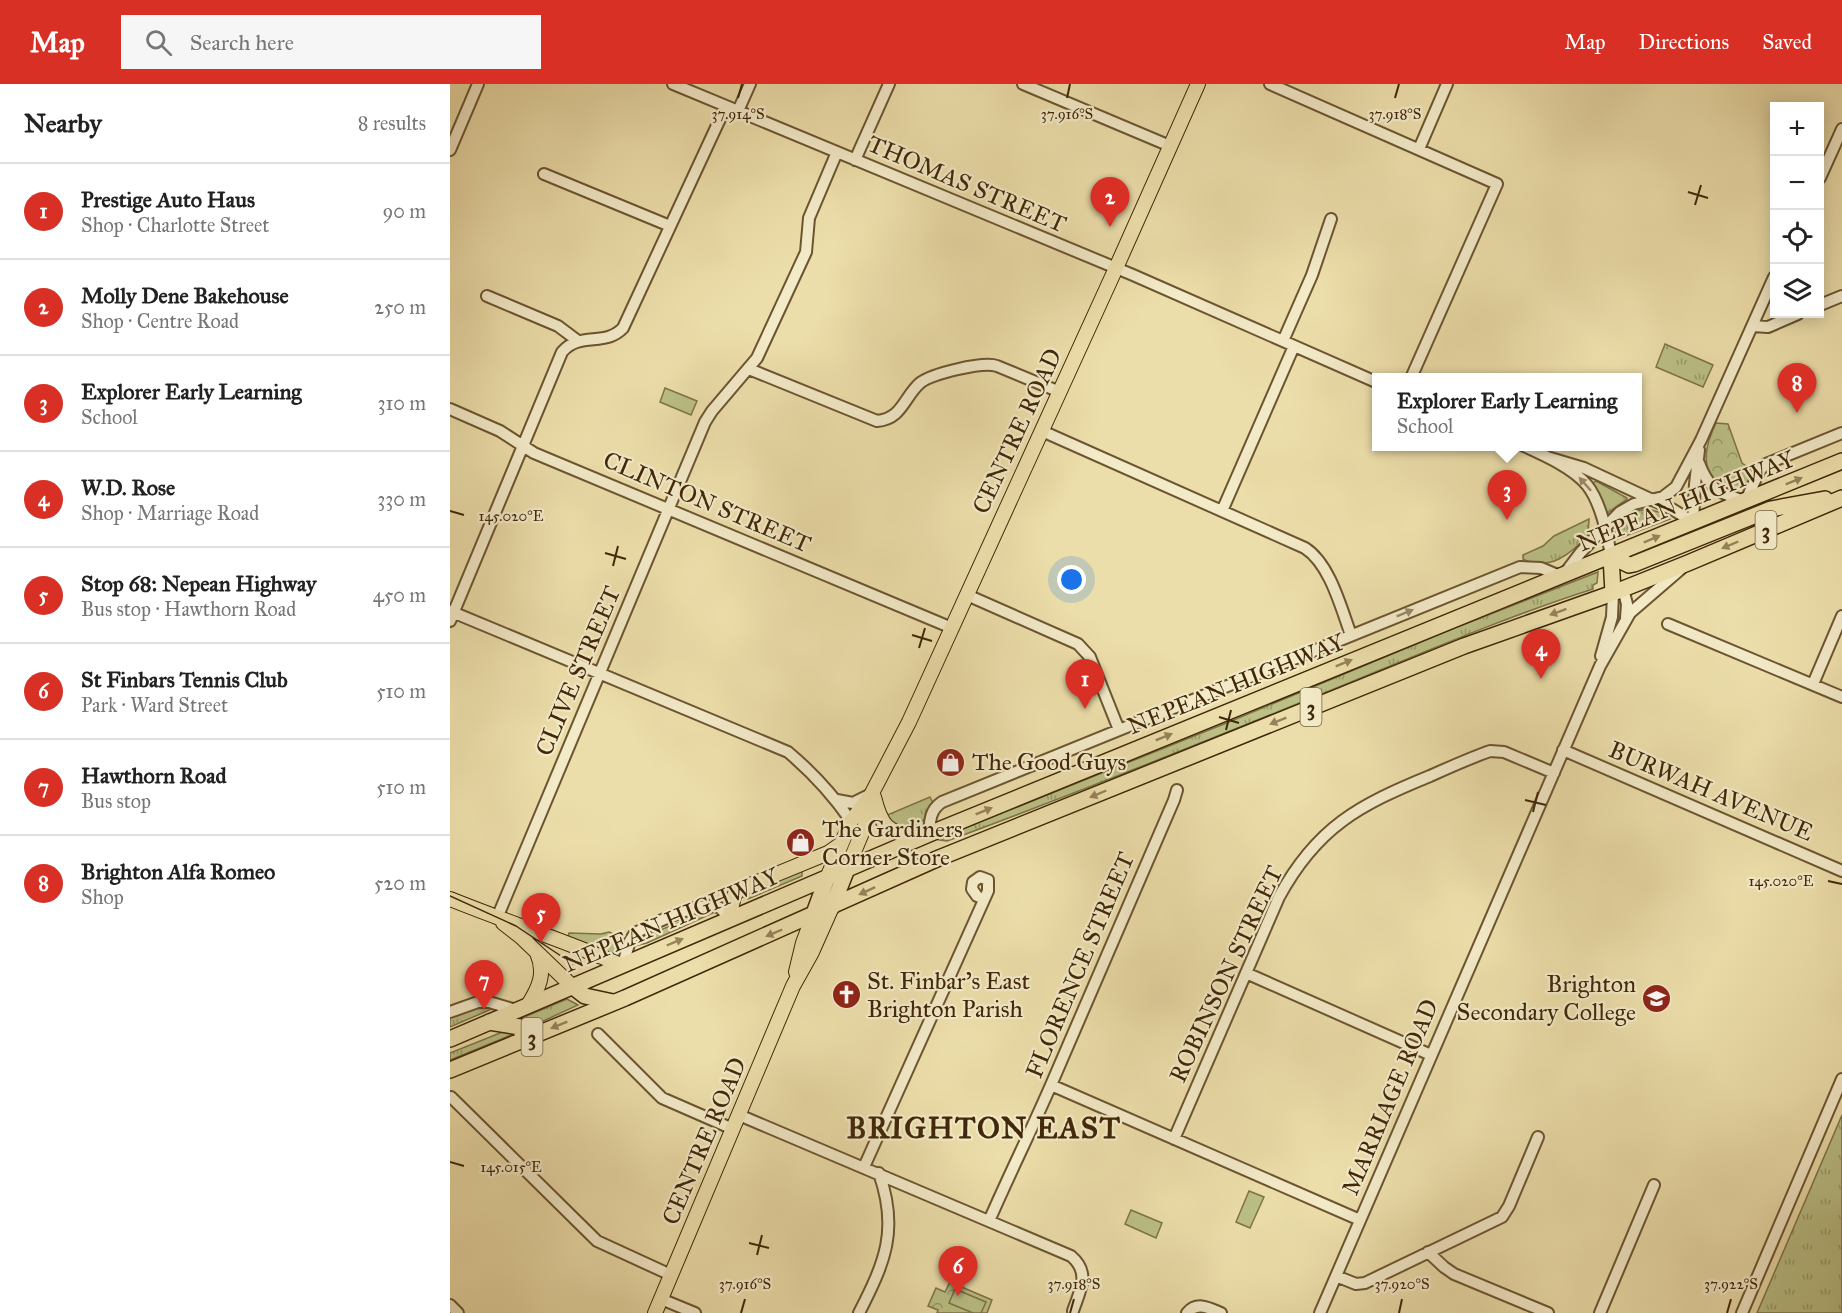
<!DOCTYPE html>
<html lang="en">
<head>
<meta charset="utf-8">
<style>
	:root { --surface:#fff; --page:#f6f6f6; --text:#222; --muted:#767676; --line:#e0e0e0; --accent:#d93025 }
	body { margin:0; font-family:"IM FELL Great Primer",serif; background:var(--page); color:var(--text) }
	.controls { position:absolute; right:18px; top:18px; display:grid; overflow:hidden; border-radius:0px; box-shadow:0 3px 15px #0003 }
	.controls button { width:54px; height:54px; display:grid; place-items:center; padding:0; border:0; border-bottom:2px solid var(--line); background:var(--surface); color:var(--text); font:30px sans-serif }
	.you { position:absolute; left:622px; top:496px; width:21px; height:21px; margin:-15px; border:4px solid #fff; border-radius:50%; background:#1a73e8; box-shadow:0 0 0 9px #1a73e833 }
	.badge { display:grid; place-items:center; width:39px; height:39px; border-radius:50%; background:var(--accent); color:#fff; font-size:20px; font-weight:700 }
	.pin { position:absolute; translate:-50% -50px; filter:drop-shadow(0 2px 3px #0008) }
	.pin::after { content:''; position:absolute; top:32px; width:21px; height:18px; background:inherit; clip-path:polygon(0 0,100% 0,50% 100%) }
	.popup { position:absolute; left:922px; top:289px; width:270px; height:78px; box-sizing:border-box; display:grid; place-content:center; border-radius:0px; background:var(--surface); filter:drop-shadow(0 2px 4px #0005); font-size:20px; white-space:nowrap; color:var(--muted) }
	.popup b { font-size:22px; color:var(--text) }
	.popup::after { content:''; position:absolute; left:50%; top:100%; margin-left:-12px; border:12px solid transparent; border-top-color:var(--surface) }
	.list { margin:0; padding:0; list-style:none }
	h2 { display:flex; justify-content:space-between; align-items:center; height:78px; margin:0; padding:0 24px; font-size:26px }
	h2 small { font-size:20px; font-weight:400; color:var(--muted) }
	.list li { display:grid; grid-template-columns:39px 1fr auto; gap:18px; align-items:center; box-sizing:border-box; height:96px; padding:0 24px; border-top:2px solid var(--line) }
	.list b { display:block; font-size:22px; white-space:nowrap }
	.list p { margin:0; font-size:20px; white-space:nowrap; color:var(--muted) }
	.list em { font-size:20px; font-style:normal; color:var(--muted) }
	.icon { flex:none; width:33px; height:33px; fill:none; stroke:currentColor; stroke-width:2; stroke-linecap:round; stroke-linejoin:round }
	.map { position:relative; flex:none; width:1392px; height:1229px; overflow:hidden }
	header { display:flex; align-items:center; gap:36px; box-sizing:border-box; height:84px; padding:0 30px; background:var(--accent); color:#fff }
	header strong { font-size:28px }
	nav { display:flex; gap:33px; margin-inline-start:auto; font-size:21px }
	.search { width:420px; height:54px; background:var(--page); display:flex; align-items:center; gap:15px; box-sizing:border-box; padding:0 21px; border-radius:0px; color:var(--muted); font-size:22px }
	main { display:flex }
	aside { flex:1; background:var(--surface) }
	.map>svg:first-child { display:block }
	.grass { fill:url(#grass-tufts); stroke:#7e7448; stroke-width:1.5 }
	.forest { fill:url(#forest-crowns); stroke:#7e7448; stroke-width:1.5 }
	.pitch { fill:#bbc086; stroke:#7e7448; stroke-width:1.5 }
	.lines { fill:none; stroke-linecap:round; stroke-linejoin:round }
	.minor-casing { stroke:#6b5531; stroke-width:14 }
	.major-casing { stroke:#402709; stroke-width:16 }
	.highway-casing { stroke:#402709; stroke-width:18 }
	.minor { stroke:#f3eac8; stroke-width:10 }
	.major { stroke:#ecdeaa; stroke-width:14 }
	.highway { stroke:#ecdeaa; stroke-width:15 }
	.tram { stroke:#402709; stroke-width:1.5 }
	.oneway { fill:#96825a }
	.oneway2 { fill:#9a8868 }
	.ticks { fill:none; stroke:#402709; stroke-width:2 }
	.labels { text-anchor:middle; stroke-width:4.5; stroke-linejoin:round; paint-order:stroke }
	.shield { fill:#f3eac8; stroke:#766242; stroke-width:1.5 }
	.shield-label { font-size:22px; font-weight:bold; fill:#402709 }
	.street-label { font-size:24px; fill:#402709; stroke:#f3eac8 }
	.poi-label { font-size:24px; fill:#402709; stroke:#f3eac8; text-anchor:start }
	.district-label { font-size:30px; font-weight:bold; letter-spacing:1.5px; fill:#402709; stroke:#f3eac8 }
	.ticks-label { font-size:15px; text-anchor:middle; fill:#402709; stroke:#f3eac8; stroke-width:4.5; stroke-linejoin:round; paint-order:stroke }
</style>
</head>
<body>
<header>
<strong>Map</strong>
<div class="search"><svg class="icon" aria-label="search" viewBox="0 0 24 24"><circle cx="10" cy="10" r="6"/><path d="M15 15l6 6"/></svg>Search here</div>
<nav><a>Map</a><a>Directions</a><a>Saved</a></nav>
</header>
<main>
<aside>
<h2>Nearby<small>8 results</small></h2>
<ul class="list">
<li><span class="badge">1</span><div><b>Prestige Auto Haus</b><p>Shop · Charlotte Street</p></div><em>90 m</em></li>
<li><span class="badge">2</span><div><b>Molly Dene Bakehouse</b><p>Shop · Centre Road</p></div><em>250 m</em></li>
<li><span class="badge">3</span><div><b>Explorer Early Learning</b><p>School</p></div><em>310 m</em></li>
<li><span class="badge">4</span><div><b>W.D. Rose</b><p>Shop · Marriage Road</p></div><em>330 m</em></li>
<li><span class="badge">5</span><div><b>Stop 68: Nepean Highway</b><p>Bus stop · Hawthorn Road</p></div><em>450 m</em></li>
<li><span class="badge">6</span><div><b>St Finbars Tennis Club</b><p>Park · Ward Street</p></div><em>510 m</em></li>
<li><span class="badge">7</span><div><b>Hawthorn Road</b><p>Bus stop</p></div><em>510 m</em></li>
<li><span class="badge">8</span><div><b>Brighton Alfa Romeo</b><p>Shop</p></div><em>520 m</em></li>
</ul>
</aside>
<div class="map">
<svg width="1392" height="1229" viewBox="0 0 1392 1229">
	<defs>
		<pattern id="grass-tufts" width="24" height="20" patternUnits="userSpaceOnUse" patternTransform="scale(1.5)"><rect width="24" height="20" fill="#bbc086"/><path d="M3 7l-1-3M5 7V3M7 7l1-3M15 17l-1-3M17 17v-4M19 17l1-3" fill="none" stroke="#999c6c"/></pattern>
		<pattern id="forest-crowns" width="20" height="18" patternUnits="userSpaceOnUse" patternTransform="scale(1.5)"><rect width="20" height="18" fill="#bbc086"/><path d="M2 6a3 3 0 1 1 6 0M12 15a3 3 0 1 1 6 0" fill="none" stroke="#999c6c"/></pattern>
	</defs>
	<rect width="100%" height="100%" fill="#ecdeaa"/>
	<filter id="stains"><feTurbulence type="fractalNoise" baseFrequency=".00333" numOctaves="4"/><feColorMatrix values="0 0 0 0 .2 0 0 0 0 .09 0 0 0 0 .02 0 0 0 .5 -.17"/></filter>
	<radialGradient id="worn" r=".72"><stop offset=".6" stop-color="#630" stop-opacity="0"/><stop offset="1" stop-color="#630" stop-opacity=".3"/></radialGradient>
	<!-- grass -->
	<path class="grass" d="M1215,260l48,21 -10,22 -47,-20z
		M1146,397l31,17v1l-21,15 -13,-31z
		M1198,425l14,4 8,6 -55,21c-1,-21 15,-29 33,-31z
		M1139,435l-1,16c-17,19 -39,37 -65,24v-4l20,-9 11,-10z
		M1148,488l-1,11 -4,2v4c-100,32 -194,74 -291,113 -118,48 -236,95 -355,139l-7,-1 20,-10 264,-106 228,-95z
		M480,713l3,6 -9,17 -18,9 -11,-2 -10,-11z
		M352,786v6l-54,23 -5,-2 14,-9z
		M258,827h9l-70,32 -13,3 6,-8z
		M159,848l16,7c-2,9 -6,14 -15,15l-42,-16 1,-5 32,1z
		M117,915l11,6 -50,23 -6,-10z
		M33,921l11,3 -44,19v-11z
		M55,947l11,2 -66,27v-7z
		M1392,1031v198h-85z"/>
	<!-- forest -->
	<path class="forest" d="M1266,339l12,1 14,39 11,8c0,11 -17,23 -28,19 -3,-1 -6,-4 -7,-6 -19,-17 -12,-40 -2,-61z
		M500,1198l42,18 -5,13h-50l1,-3 -10,-4 8,-18 9,4z"/>
	<!-- pitch -->
	<path class="pitch" d="M215,304l32,13 -6,14 -31,-13z
		M799,1107l15,6 -14,31 -14,-6z
		M681,1126l31,13 -6,15 -31,-14z
		M505,1205l31,13 -5,11h-8l-24,-10z"/>
	<g class="lines">
		<defs>
			<path id="minor" d="M223,0l460,191 243,107
				M573,0l147,62
				M820,0l227,100 -86,194
				M288,27l12,-27
				M969,65l28,-65
				M0,66l28,-66
				M405,76l34,-76
				M94,90l126,52
				M1370,94l22,-49
				M37,212l71,30 20,15
				M1370,221l22,-9
				M1302,242l16,1 30,-13
				M833,257l29,-66 19,-56
				M299,285l128,52c25,-2 27,-24 43,-38 11,-9 63,-22 77,-17l63,26
				M0,325l50,22 34,22 418,175
				M592,347l263,117c25,16 36,60 46,87
				M1074,362c20,9 49,22 63,39 13,16 21,50 24,71
				M1097,373l37,11 88,41 21,13
				M1249,379c10,27 19,29 45,38
				M1296,416l14,-30 6,-6 76,-31
				M772,427l72,-165
				M1243,438l2,-38 4,-34
				M1115,489l16,-21 39,-40 14,-8 29,-7 13,-10 25,-47 73,-163
				M1173,505l4,15 -1,14
				M517,511l111,49 12,13 29,73
				M0,527l338,141c25,21 45,43 63,69
				M0,537l112,-269c18,-21 43,-5 61,-24l103,-222
				M1218,540l174,73
				M1151,572l11,-39 1,-24
				M1363,600l29,-68
				M1113,666l279,121
				M387,716l16,3 14,-7
				M479,750c1,-14 1,-24 13,-32l578,-235 21,1 19,8
				M47,834l208,-496 7,-11 45,-53 49,-106 3,-34 28,-66
				M173,880l7,-23 5,-8c18,-9 67,-35 85,-25 4,3 6,8 8,12
				M796,889l185,82
				M0,928l28,-10h11l27,8
				M148,950l64,64 71,31
				M601,1001l309,135
				M1,1013l146,144 74,34
				M289,1031l332,141c20,17 9,34 2,55
				M724,1055l105,-242c38,-70 80,-92 151,-121 20,-9 40,-18 60,-25l14,1 50,21
				M414,1083l124,-276v-11l-8,-3 -7,5 -1,7 5,7 7,3
				M539,1137c20,-46 42,-90 62,-136l123,-285 3,-10
				M978,1168l16,15 10,7 94,39
				M886,1192l20,8 9,-1 137,-66 7,-11 29,-69
				M211,1215l34,14
				M0,1221l8,8
				M409,1229c26,-51 40,-83 20,-140
				M737,1229c10,-12 22,-5 34,0
				M870,1229l280,-647 30,-53 51,-44
				M1150,1229l54,-128
				M1292,1229l100,-234"/>
			<path id="major" d="M424,713c8,32 13,33 44,42
				M397,785l19,-46 5,-26
				M377,794l24,-57 20,-26 38,-73 207,-454 82,-184
				M0,815c57,23 115,42 171,66
				M279,835l5,-23 4,-6 90,-37 13,-9
				M53,839l18,14 51,49
				M346,888l7,-29 10,-27
				M78,921c11,-17 18,-32 9,-52
				M205,1229l138,-327 19,-34 20,-45"/>
			<path id="highway" d="M1161,472l18,9 5,-1 137,-55 54,-10
				M1161,472l2,37
				M382,823l15,-38
				M363,832l14,-38
				M122,902l13,10 28,6
				M39,938l31,5 2,4v10
				M0,955l479,-205 913,-373
				M0,986l175,-72 314,-140 525,-212 149,-53 75,-30 154,-65"/>
		</defs>
		<!-- minor casing -->
		<use href="#minor" class="minor-casing"/>
		<!-- major casing -->
		<use href="#major" class="major-casing"/>
		<!-- highway casing -->
		<use href="#highway" class="highway-casing"/>
		<!-- minor -->
		<use href="#minor" class="minor"/>
		<!-- major -->
		<use href="#major" class="major"/>
		<!-- highway -->
		<use href="#highway" class="highway"/>
		<!-- tram -->
		<path class="tram" d="M0,812l66,30 57,38"/>
	</g>
	<!-- one-way arrows -->
	<defs><path id="oneway-solid" d="M-6-.8H1V-3.2L6.5 0L1 3.2V.8H-6Z" transform="scale(1.5)"/></defs>
	<g class="oneway">
		<use href="#oneway-solid" transform="translate(1344 397) rotate(-22)"/>
		<use href="#oneway-solid" transform="translate(1202 455) rotate(-23)"/>
		<use href="#oneway-solid" transform="translate(1280 461) rotate(157)"/>
		<use href="#oneway-solid" transform="translate(1108 528) rotate(160)"/>
		<use href="#oneway-solid" transform="translate(894 579) rotate(-22)"/>
		<use href="#oneway-solid" transform="translate(828 637) rotate(158)"/>
		<use href="#oneway-solid" transform="translate(714 653) rotate(-22)"/>
		<use href="#oneway-solid" transform="translate(648 710) rotate(157)"/>
		<use href="#oneway-solid" transform="translate(534 727) rotate(-22)"/>
		<use href="#oneway-solid" transform="translate(417 807) rotate(155)"/>
		<use href="#oneway-solid" transform="translate(324 849) rotate(157)"/>
		<use href="#oneway-solid" transform="translate(225 858) rotate(-23)"/>
		<use href="#oneway-solid" transform="translate(109 941) rotate(158)"/>
	</g>
	<g class="oneway2">
		<use href="#oneway-solid" transform="translate(1135 400) rotate(-132)"/>
		<use href="#oneway-solid" transform="translate(955 529) rotate(-22)"/>
	</g>
	<!-- ticks -->
	<path class="ticks" d="M288,14l4,-14M617,14l3,-14M945,14l4,-14M1238,108l20,6M1245,121l6,-20M0,427l14,4M155,469l21,6M163,482l5,-20M462,551l20,6M469,564l6,-20M769,633l20,6M776,646l5,-20M1075,716l21,5M1083,728l5,-20M1378,797l14,3M0,1078l14,4M299,1159l20,5M307,1171l5,-20M291,1229l4,-14M620,1229l4,-14M949,1229l3,-14M1277,1229l4,-14"/>
	<!-- icons -->
	<defs>
		<symbol id="shop-disc" viewBox="-11 -11 22 22"><circle r="9.5" fill="#8f2418" stroke="#f3eac8"/><path d="M-5-2.5h2.3a2.7 3.5 0 0 1 5.4 0H5L5.5 6h-11ZM-1.5-2.5h3a1.5 2.3 0 0 0-3 0Z" fill="#fff"/></symbol>
		<symbol id="church-disc" viewBox="-11 -11 22 22"><circle r="9.5" fill="#8f2418" stroke="#f3eac8"/><path d="M-1.2-6h2.4v3.5h3.3v2.4h-3.3V6h-2.4V-.1h-3.3v-2.4h3.3Z" fill="#fff"/></symbol>
		<symbol id="school-disc" viewBox="-11 -11 22 22"><circle r="9.5" fill="#8f2418" stroke="#f3eac8"/><path d="M0-5L7-2L0 1L-7-2ZM-4 1L0 2.5L4 1V4Q0 6-4 4Z" fill="#fff"/></symbol>
	</defs>
	<g fill-rule="evenodd">
		<use href="#shop-disc" x="484" y="662" width="33" height="33"/>
		<use href="#shop-disc" x="334" y="742" width="33" height="33"/>
		<use href="#church-disc" x="380" y="894" width="33" height="33"/>
		<use href="#school-disc" x="1190" y="898" width="33" height="33"/>
	</g>
	<g class="labels">
		<!-- shield labels -->
		<g class="shield">
			<rect x="1305.5" y="427" width="21" height="38" rx="4.5"/>
			<rect x="850.5" y="604" width="21" height="38" rx="4.5"/>
			<rect x="71.5" y="934" width="21" height="38" rx="4.5"/>
		</g>
		<g class="shield-label">
			<text x="1316" y="454">3</text>
			<text x="861" y="631">3</text>
			<text x="82" y="961">3</text>
		</g>
		<!-- street labels -->
		<g class="street-label">
			<text transform="translate(517 100) rotate(23)" y="8">THOMAS STREET</text>
			<text transform="translate(567 347) rotate(-65)" y="8">CENTRE ROAD</text>
			<text transform="translate(1236 417) rotate(-22)" y="8">NEPEAN HIGHWAY</text>
			<text transform="translate(257 418) rotate(23)" y="8">CLINTON STREET</text>
			<text transform="translate(128 587) rotate(-67)" y="8">CLIVE STREET</text>
			<text transform="translate(786 600) rotate(-22)" y="8">NEPEAN HIGHWAY</text>
			<text transform="translate(1261 707) rotate(23)" y="8">BURWAH AVENUE</text>
			<text transform="translate(221 836) rotate(-23)" y="8">NEPEAN HIGHWAY</text>
			<text transform="translate(630 881) rotate(-67)" y="8">FLORENCE STREET</text>
			<text transform="translate(776 890) rotate(-65)" y="8">ROBINSON STREET</text>
			<text transform="translate(940 1013) rotate(-67)" y="8">MARRIAGE ROAD</text>
			<text transform="translate(254 1057) rotate(-67)" y="8">CENTRE ROAD</text>
		</g>
		<!-- poi labels -->
		<g class="poi-label">
			<text x="522" y="686">The Good Guys</text>
			<text x="372" y="753">The Gardiners<tspan x="372" dy="28">Corner Store</tspan></text>
			<text x="417" y="905">St. Finbar's East<tspan x="417" dy="28">Brighton Parish</tspan></text>
			<text x="1186" y="908" text-anchor="end">Brighton<tspan x="1186" dy="28">Secondary College</tspan></text>
		</g>
		<!-- district labels -->
		<g class="district-label">
			<text x="534" y="1054">BRIGHTON EAST</text>
		</g>
	</g>
	<g class="ticks-label">
		<text x="288" y="35">37.914°S</text>
		<text x="617" y="35">37.916°S</text>
		<text x="945" y="35">37.918°S</text>
		<text x="61" y="437">145.020°E</text>
		<text x="1331" y="802">145.020°E</text>
		<text x="61" y="1088">145.015°E</text>
		<text x="295" y="1205">37.916°S</text>
		<text x="624" y="1205">37.918°S</text>
		<text x="952" y="1205">37.920°S</text>
		<text x="1281" y="1205">37.922°S</text>
	</g>
	<rect width="100%" height="100%" filter="url(#stains)"/>
	<rect width="100%" height="100%" fill="url(#worn)"/>
</svg>
<div class="controls">
<button>+</button>
<button>−</button>
<button><svg class="icon" aria-label="locate" viewBox="0 0 24 24"><circle cx="12" cy="12" r="6"/><path d="M12 2v4M12 18v4M2 12h4M18 12h4"/></svg></button>
<button><svg class="icon" aria-label="layers" viewBox="0 0 24 24"><path d="M12 4l9 5-9 5-9-5zM3 14l9 5 9-5"/></svg></button>
</div>
<div class="you"></div>
<div class="pin badge" style="left:635px;top:625px">1</div>
<div class="pin badge" style="left:660px;top:143px">2</div>
<div class="pin badge" style="left:1057px;top:436px">3</div>
<div class="popup"><b>Explorer Early Learning</b>School</div>
<div class="pin badge" style="left:1091px;top:595px">4</div>
<div class="pin badge" style="left:91px;top:859px">5</div>
<div class="pin badge" style="left:508px;top:1212px">6</div>
<div class="pin badge" style="left:34px;top:926px">7</div>
<div class="pin badge" style="left:1347px;top:329px">8</div>
</div>
</main>
</body>
</html>
